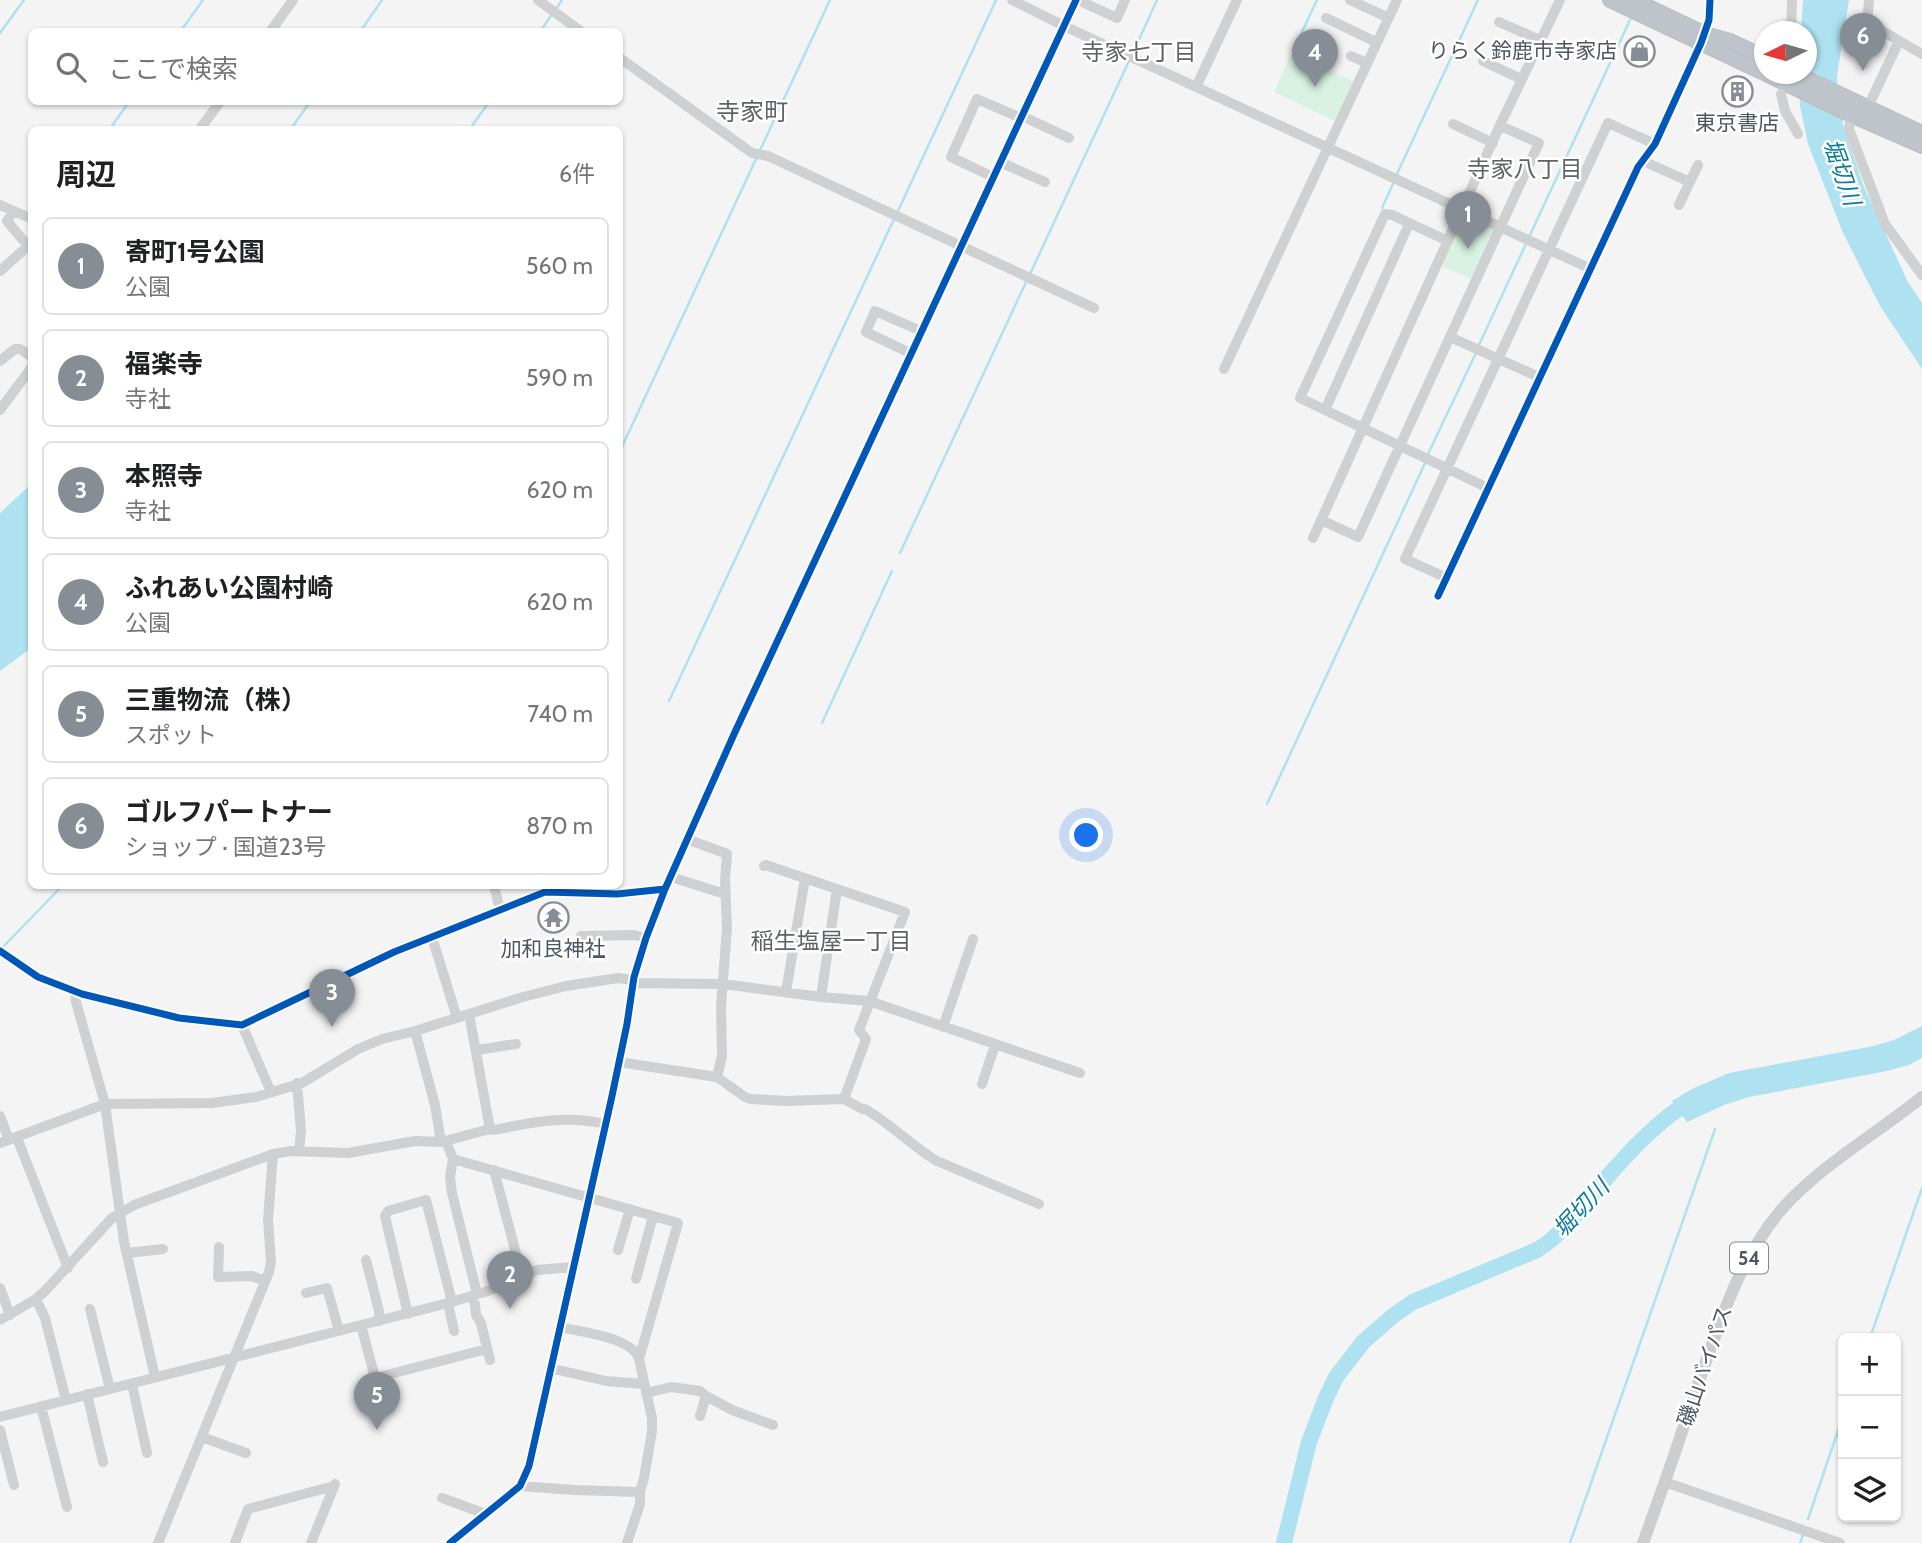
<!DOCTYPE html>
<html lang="ja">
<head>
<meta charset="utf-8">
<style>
	:root { --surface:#fff; --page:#f2f2f2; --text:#202124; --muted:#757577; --line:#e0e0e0; --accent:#868d94 }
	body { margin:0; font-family:Cabin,"Noto Sans JP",sans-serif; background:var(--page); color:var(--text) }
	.controls { position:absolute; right:21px; bottom:21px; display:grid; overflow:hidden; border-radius:10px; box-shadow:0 2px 5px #0004 }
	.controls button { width:63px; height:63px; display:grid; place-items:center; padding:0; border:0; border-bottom:2px solid var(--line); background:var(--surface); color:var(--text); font:35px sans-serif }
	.compass { position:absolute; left:1754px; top:21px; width:63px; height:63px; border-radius:50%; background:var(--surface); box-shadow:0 2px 5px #0004; rotate:265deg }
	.you { position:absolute; left:1087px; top:836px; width:24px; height:24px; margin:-18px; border:5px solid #fff; border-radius:50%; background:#1a73e8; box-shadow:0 0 0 10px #1a73e833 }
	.badge { display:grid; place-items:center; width:46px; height:46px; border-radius:50%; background:var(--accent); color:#fff; font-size:23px; font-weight:700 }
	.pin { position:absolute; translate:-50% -58px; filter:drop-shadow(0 2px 4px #0008) }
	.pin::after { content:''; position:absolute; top:37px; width:24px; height:21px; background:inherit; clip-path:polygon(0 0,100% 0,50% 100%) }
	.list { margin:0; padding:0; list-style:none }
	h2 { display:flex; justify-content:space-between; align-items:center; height:91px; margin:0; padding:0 28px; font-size:30px }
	h2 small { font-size:23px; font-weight:400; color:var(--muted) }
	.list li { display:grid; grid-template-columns:46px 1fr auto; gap:21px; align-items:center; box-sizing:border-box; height:98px; margin:0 14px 14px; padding:0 14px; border:2px solid var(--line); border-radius:10px }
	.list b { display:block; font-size:26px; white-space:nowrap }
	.list p { margin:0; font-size:23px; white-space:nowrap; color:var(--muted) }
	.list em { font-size:23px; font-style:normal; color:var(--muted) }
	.icon { flex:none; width:38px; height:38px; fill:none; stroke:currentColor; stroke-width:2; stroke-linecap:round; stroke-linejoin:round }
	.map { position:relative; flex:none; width:1922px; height:1543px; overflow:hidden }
	.search { position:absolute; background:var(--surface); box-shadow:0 2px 5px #0004; left:28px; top:28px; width:595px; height:77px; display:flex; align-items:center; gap:18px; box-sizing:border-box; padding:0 24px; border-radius:10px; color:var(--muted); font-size:26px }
	.panel { position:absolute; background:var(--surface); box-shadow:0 2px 5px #0004; left:28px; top:126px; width:595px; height:763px; border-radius:10px }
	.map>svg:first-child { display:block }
	.park { fill:#d9f2e3 }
	.water { fill:#aee2f0 }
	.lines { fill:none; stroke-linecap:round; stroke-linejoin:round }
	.stream { stroke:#aee2f0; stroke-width:2.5 }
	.river { stroke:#aee2f0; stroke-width:16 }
	.highway-casing { stroke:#b9bec3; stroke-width:16 }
	.minor { stroke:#ced0d2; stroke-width:10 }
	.major { stroke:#caced1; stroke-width:12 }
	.highway { stroke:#bec4c9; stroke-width:14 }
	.cycleway-casing { stroke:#fff; stroke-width:11 }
	.cycleway { stroke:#0057b8; stroke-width:7 }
	.labels { text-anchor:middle; stroke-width:5; stroke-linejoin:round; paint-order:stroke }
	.shield { fill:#fff; stroke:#808990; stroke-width:2 }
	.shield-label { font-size:19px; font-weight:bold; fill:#4a5661 }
	.poi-label { font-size:21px; fill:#4a5661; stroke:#fff }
	.street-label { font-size:21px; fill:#4a5661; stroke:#fff }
	.neighbourhood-label { font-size:23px; fill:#5f6368; stroke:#fff }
	.water-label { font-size:23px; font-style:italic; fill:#0c7c9b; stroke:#fff }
	.quarter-label { font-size:24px; fill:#5f6368; stroke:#fff }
</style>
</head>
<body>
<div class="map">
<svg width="1922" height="1543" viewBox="0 0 1922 1543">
	<rect width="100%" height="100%" fill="#f4f4f4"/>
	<!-- park -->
	<path class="park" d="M1291,54l65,28 -19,40 -63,-30z
		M1469,217l23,10 3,6 -22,47 -32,-14 22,-47z"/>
	<!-- water -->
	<path class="water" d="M1803,0h46l-12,76 1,24 6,28 20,59 44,95 14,21v66l-42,-63 -37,-73 -35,-89 -8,-38 -1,-32h7v-42l-5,-1z
		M31,484v164l-31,23v-158z
		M1922,1026v32l-13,7 -22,6 -138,26 -25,8 -37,17 -15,-21 20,-12 37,-16 145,-27 20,-6z"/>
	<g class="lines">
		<!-- stream -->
		<path class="stream" d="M556,9l6,-9
			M180,32l23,-32
			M360,32l22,-32
			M540,32l12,-18
			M0,33l24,-33
			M1293,51l24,-51
			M1132,55l25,-55
			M109,130l20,-28
			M290,130l20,-28
			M469,130l20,-28
			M1396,176l82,-176
			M1382,208l12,-26
			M897,213l99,-213
			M1030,274l99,-213
			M1478,347l152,-327
			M620,451l210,-451
			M1428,454l48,-101
			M900,553l127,-273
			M669,701l225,-482
			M822,723l70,-152
			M1267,804l159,-343
			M1,949l61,-63
			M1870,1338l52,-150
			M1808,1519l35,-103
			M1570,1543l145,-414
			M1800,1543l3,-8"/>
		<!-- river -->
		<path class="river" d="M1284,1543l25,-101 17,-44 10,-21 27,-35 31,-27 19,-13 124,-52c25,-15 41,-39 60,-61 28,-33 60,-69 98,-91"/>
		<defs>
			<path id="highway" d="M1610,0l154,73
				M1634,0l71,34 25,7 34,16
				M1766,74l85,41 71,31
				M1797,74l125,59"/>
		</defs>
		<!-- highway casing -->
		<use href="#highway" class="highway-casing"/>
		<!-- minor -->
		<path class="minor" d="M538,0l44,32
			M1012,0l52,26 527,243
			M1078,0l39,18 8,-18
			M1350,0l39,18
			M1869,0l-2,22 55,32
			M1326,18l50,24
			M1499,22l41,18
			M270,32l23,-32
			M1791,32l1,-32
			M1351,56l16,7
			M620,58l132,95 16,3 326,152
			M1483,61l38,18
			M1196,87l41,-87
			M1781,94l4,17 13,23
			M1868,107l31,-66
			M1851,115l-2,14 36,95 37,51
			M1022,116l47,22
			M1453,124l40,19
			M199,130l21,-28
			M1643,161l47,21
			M1000,162l45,20
			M993,177l-42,-20 26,-58 44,19
			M0,205l32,14
			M1679,205l19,-40
			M1448,241l-56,-26 -7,-1 -85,184 188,90
			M0,271l28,-25 -21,-25 7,-10
			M1450,337l89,40
			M910,353l-44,-21 9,-21 46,20
			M0,361l15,-12h5l12,8
			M1224,369l173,-369
			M0,410l32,-43
			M1325,410l84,-186
			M1321,520l37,17 181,-394 -38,-17
			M1313,538l188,-415 59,-123
			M1447,578l-42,-19 203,-436 47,21
			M1438,596l200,-429 17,-23 46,-101 8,-23 1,-20
			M687,839l40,15 -2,26 2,48 -6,78 1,50 -5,21
			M764,866l2,-1 139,47 -46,118 7,9 -22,60
			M671,877l54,17
			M494,886l6,23
			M581,936l53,-1 12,3
			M432,937l25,81
			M0,951l38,26 44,17 97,24 63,7 152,-73 151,-60 72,2 48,-5
			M633,983l90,1 98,13 48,4 211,72
			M75,992l1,10 29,102 19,138 31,135
			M786,992l19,-114
			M821,997l16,-108
			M469,1014l21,115
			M242,1025l29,67
			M943,1027l30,-88
			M415,1031l20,74 6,37
			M477,1050l39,-6
			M619,1062l98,15 28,20 6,2 35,2 58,-2 18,10h3c26,15 47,37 72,52l102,43
			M297,1083l4,48 -2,20
			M982,1084l13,-39
			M0,1116l9,24
			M17,1138l51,130
			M446,1141l7,18 -3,18 2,16 25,101
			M0,1143l105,-39 107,-1 44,-6 46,-14 56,-34 24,-10 33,-8 108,-34 43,-11 52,-8 15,2
			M453,1159l225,64 -39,136
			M494,1170l28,106
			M219,1247l-1,30 34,-1 13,5
			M618,1250l12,-41
			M127,1253l36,-4
			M366,1260l13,51v10
			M636,1279l17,-63
			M0,1288l10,27
			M306,1293l21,-5 12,43
			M471,1296l4,8 1,11 5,8 9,37
			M36,1299l9,19 21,82
			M448,1303l6,28
			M90,1309l20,80
			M408,1314l-23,-98 3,-5 38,-11 26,102
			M0,1320l36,-21 9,-8 67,-73 22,-13 139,-51 18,-3 57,2 67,-12 26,1 49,-13 4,1c39,-8 72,-15 111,-6
			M361,1325l14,53 112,-29
			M560,1327c21,5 72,10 79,32l13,59v13l-8,47 -4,14v12l-13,39
			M550,1368l56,13 38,3
			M132,1384l15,69
			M646,1393l25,-6 29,4 6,5 26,14 41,15
			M87,1394l16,68
			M41,1406l26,101
			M700,1416l6,-20
			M0,1417l448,-114 37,-11 52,-22 36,-3
			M0,1430l14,55
			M202,1437l44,16
			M1665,1482l175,61
			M520,1486l54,4 66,2
			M442,1498l44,16
			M158,1543l111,-271 2,-10 -3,-42 5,-66
			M235,1543l13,-34 86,-23
			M311,1543l24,-59
			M450,1543l70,-57 9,-20 83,-370 15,-72 7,-47 12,-39 19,-49 70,-157 341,-732"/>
		<!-- major -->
		<path class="major" d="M1643,1543c19,-52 37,-104 54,-156 22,-62 41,-126 84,-177 41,-46 94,-75 141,-113"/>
		<!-- highway -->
		<use href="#highway" class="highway"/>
		<defs>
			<path id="cycleway" d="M1438,596l200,-429 17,-23 46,-101 8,-23 1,-20
				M0,951l38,26 44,17 97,24 63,7 152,-73 151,-60 72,2 48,-5
				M450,1543l70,-57 9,-20 83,-370 15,-72 7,-47 12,-39 19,-49 70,-157 341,-732"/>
		</defs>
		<!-- cycleway casing -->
		<use href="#cycleway" class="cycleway-casing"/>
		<!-- cycleway -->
		<use href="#cycleway" class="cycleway"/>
	</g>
	<!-- icons -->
	<defs>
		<symbol id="shop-ring" viewBox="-11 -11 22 22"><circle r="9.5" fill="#fff" stroke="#868d94" stroke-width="1.5"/><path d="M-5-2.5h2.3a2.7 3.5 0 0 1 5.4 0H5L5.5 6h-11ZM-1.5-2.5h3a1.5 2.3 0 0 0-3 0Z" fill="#868d94"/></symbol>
		<symbol id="building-ring" viewBox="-11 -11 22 22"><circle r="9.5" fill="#fff" stroke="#868d94" stroke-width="1.5"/><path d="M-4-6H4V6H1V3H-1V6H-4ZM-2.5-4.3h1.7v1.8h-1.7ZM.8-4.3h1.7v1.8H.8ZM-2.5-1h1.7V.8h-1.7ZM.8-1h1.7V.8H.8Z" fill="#868d94"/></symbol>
		<symbol id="temple-ring" viewBox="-11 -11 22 22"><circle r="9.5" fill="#fff" stroke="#868d94" stroke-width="1.5"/><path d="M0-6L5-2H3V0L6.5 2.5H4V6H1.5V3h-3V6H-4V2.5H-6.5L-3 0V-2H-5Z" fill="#868d94"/></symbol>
	</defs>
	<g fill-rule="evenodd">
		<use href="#shop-ring" x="1622" y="34" width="35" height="35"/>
		<use href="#building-ring" x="1720" y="74" width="35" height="35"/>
		<use href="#temple-ring" x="536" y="900" width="35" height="35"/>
	</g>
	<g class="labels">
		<!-- shield labels -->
		<rect class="shield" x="1730" y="1242.5" width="38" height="31" rx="5"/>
		<g class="shield-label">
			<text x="1749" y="1265">54</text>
		</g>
		<!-- poi labels -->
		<g class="poi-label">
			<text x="1617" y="58" text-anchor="end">りらく鈴鹿市寺家店</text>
			<text x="1737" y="130">東京書店</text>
			<text x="553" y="956">加和良神社</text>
		</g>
		<!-- street labels -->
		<g class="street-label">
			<text transform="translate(1705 1366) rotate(-71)" y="7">磯山バイパス</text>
		</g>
		<!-- neighbourhood labels -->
		<g class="neighbourhood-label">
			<text x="1139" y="60">寺家七丁目</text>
			<text x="1525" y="177">寺家八丁目</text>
			<text x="831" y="949">稲生塩屋一丁目</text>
		</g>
		<!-- water labels -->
		<g class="water-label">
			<text transform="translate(1842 172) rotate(71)" y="8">堀切川</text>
			<text transform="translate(1581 1208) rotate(-47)" y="8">堀切川</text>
		</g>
		<!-- quarter labels -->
		<g class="quarter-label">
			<text x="752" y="120">寺家町</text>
		</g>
	</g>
</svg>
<div class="controls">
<button>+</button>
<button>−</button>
<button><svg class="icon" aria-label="layers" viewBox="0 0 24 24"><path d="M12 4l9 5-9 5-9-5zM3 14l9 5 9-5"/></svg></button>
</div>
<svg class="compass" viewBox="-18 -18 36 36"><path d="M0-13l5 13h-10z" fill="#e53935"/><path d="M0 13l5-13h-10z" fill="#757577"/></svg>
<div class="you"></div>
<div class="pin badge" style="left:1468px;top:249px">1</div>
<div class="pin badge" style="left:510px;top:1309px">2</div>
<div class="pin badge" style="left:332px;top:1027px">3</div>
<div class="pin badge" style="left:1315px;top:87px">4</div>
<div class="pin badge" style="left:377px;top:1430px">5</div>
<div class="pin badge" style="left:1863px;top:71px">6</div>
<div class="search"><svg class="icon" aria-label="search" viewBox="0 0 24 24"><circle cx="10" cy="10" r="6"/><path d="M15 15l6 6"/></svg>ここで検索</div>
<section class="panel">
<h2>周辺<small>6件</small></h2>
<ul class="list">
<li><span class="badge">1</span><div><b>寄町1号公園</b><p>公園</p></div><em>560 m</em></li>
<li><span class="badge">2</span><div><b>福楽寺</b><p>寺社</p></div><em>590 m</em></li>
<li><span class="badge">3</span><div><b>本照寺</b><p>寺社</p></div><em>620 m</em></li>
<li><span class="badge">4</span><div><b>ふれあい公園村崎</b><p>公園</p></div><em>620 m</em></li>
<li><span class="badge">5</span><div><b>三重物流（株）</b><p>スポット</p></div><em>740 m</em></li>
<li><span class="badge">6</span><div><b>ゴルフパートナー</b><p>ショップ · 国道23号</p></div><em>870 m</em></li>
</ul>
</section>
</div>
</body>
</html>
